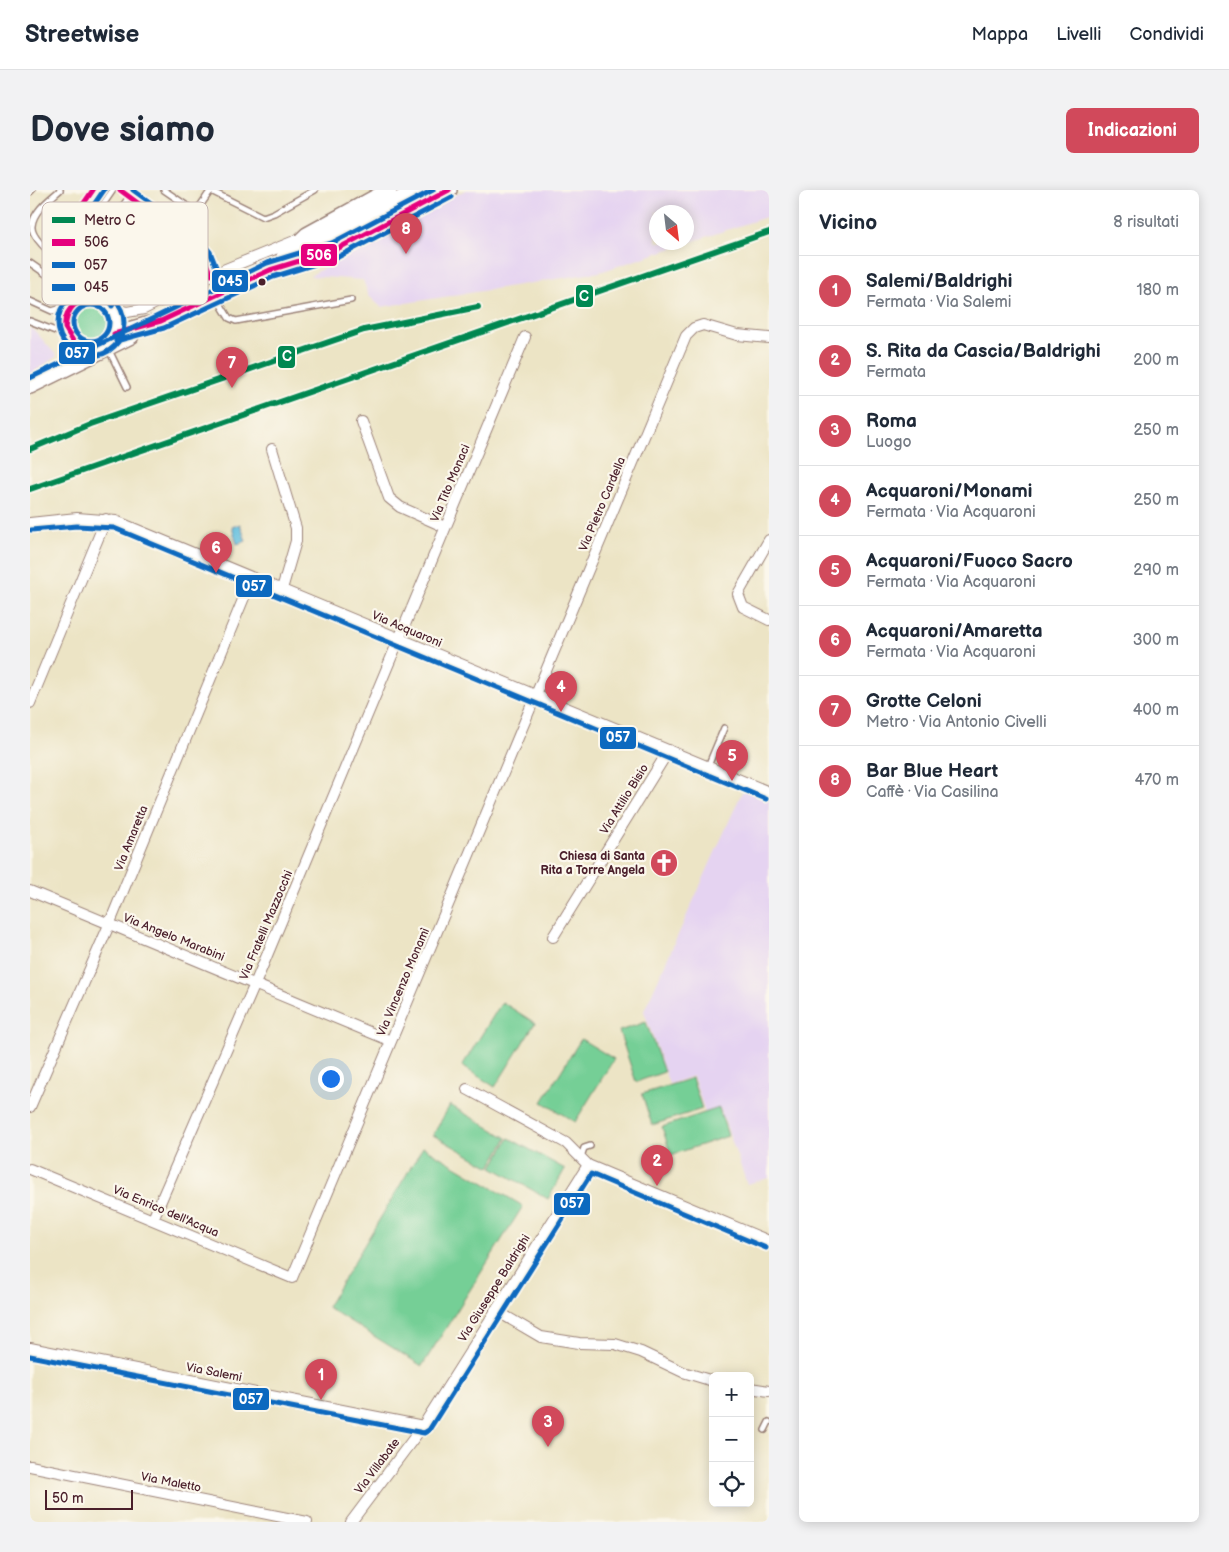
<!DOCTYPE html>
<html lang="it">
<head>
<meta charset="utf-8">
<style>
	:root { --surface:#fff; --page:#f2f2f3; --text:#1f2937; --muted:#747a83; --line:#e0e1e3; --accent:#d1495b }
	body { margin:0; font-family:"Balsamiq Sans",sans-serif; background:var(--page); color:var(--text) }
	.controls { position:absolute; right:15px; bottom:15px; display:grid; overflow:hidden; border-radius:8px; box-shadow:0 2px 12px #0003 }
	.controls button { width:45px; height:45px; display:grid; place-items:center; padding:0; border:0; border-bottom:1px solid var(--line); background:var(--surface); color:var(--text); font:25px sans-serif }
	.compass { position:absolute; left:619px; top:15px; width:45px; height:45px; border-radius:50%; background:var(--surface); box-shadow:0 2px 12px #0003; rotate:152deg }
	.scale { position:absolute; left:15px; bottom:12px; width:88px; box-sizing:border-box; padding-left:5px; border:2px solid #4a1f2b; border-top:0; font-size:14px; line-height:18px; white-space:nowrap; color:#4a1f2b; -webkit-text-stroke:4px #fbf7ec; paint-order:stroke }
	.you { position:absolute; left:300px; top:888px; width:18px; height:18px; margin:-12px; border:4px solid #fff; border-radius:50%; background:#1a73e8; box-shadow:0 0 0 8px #1a73e833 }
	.badge { display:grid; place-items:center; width:32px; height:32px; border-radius:50%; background:var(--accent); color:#fff; font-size:16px; font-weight:700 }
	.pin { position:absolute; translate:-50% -41px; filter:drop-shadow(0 1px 2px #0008) }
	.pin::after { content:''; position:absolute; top:26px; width:18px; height:15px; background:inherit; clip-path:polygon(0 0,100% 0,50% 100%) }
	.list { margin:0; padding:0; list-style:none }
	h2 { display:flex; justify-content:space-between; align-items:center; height:65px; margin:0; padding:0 20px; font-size:21px }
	h2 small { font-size:16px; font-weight:400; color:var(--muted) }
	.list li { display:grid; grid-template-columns:32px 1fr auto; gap:15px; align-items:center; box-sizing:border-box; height:70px; padding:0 20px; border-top:1px solid var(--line) }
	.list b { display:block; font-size:19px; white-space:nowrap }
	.list p { margin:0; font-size:16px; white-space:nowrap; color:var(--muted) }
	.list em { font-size:16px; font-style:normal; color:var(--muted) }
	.icon { flex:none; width:28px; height:28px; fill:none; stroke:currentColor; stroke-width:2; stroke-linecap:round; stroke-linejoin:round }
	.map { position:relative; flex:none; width:739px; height:1332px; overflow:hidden; border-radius:8px }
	header { display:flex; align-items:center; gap:30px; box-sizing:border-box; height:70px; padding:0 25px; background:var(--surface); border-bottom:1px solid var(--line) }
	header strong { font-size:24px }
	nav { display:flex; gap:28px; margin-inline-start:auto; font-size:18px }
	.intro { display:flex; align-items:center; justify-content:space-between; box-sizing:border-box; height:120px; padding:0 30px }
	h1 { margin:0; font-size:35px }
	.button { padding:12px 22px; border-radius:8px; background:var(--accent); color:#fff; font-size:18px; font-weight:700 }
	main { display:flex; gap:30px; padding:0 30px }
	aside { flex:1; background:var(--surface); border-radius:8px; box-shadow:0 2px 12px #0003 }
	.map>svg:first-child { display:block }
	.built { fill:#e5d3f1; fill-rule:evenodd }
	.green { fill:#75cf96; stroke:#607760 }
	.water { fill:#5ebddd; stroke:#546e84 }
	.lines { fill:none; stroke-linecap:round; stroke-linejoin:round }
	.lane-casing { stroke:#9b8278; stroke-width:8 }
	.street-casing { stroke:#9b8278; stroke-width:12 }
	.primary-casing { stroke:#9b8278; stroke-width:18 }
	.lane { stroke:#fff; stroke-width:5 }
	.street { stroke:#fff; stroke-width:10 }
	.primary { stroke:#fff; stroke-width:15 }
	.bus-1-casing { stroke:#fbf7ec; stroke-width:9 }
	.bus-2-casing { stroke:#fbf7ec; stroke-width:9 }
	.bus-3-casing { stroke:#fbf7ec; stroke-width:9 }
	.bus-1 { stroke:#e5007d; stroke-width:5 }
	.bus-2 { stroke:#0c69bf; stroke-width:5 }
	.bus-3 { stroke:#0c69bf; stroke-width:5 }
	.metro-1-casing { stroke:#fbf7ec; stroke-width:10 }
	.metro-1 { stroke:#008751; stroke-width:6 }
	.bus-dot { fill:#4a1f2b; stroke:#fbf7ec; stroke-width:2 }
	.labels { text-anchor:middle; stroke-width:4.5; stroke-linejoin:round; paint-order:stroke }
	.street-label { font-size:12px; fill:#4a1f2b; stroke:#fbf7ec }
	.poi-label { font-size:12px; font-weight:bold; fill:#4a1f2b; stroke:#fbf7ec; text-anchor:end }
	.key { fill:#fbf7ec; stroke:#c6b6b2; stroke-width:1 }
	.key-label { font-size:14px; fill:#4a1f2b }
	.line-badge { stroke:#fbf7ec; stroke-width:2 }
	.badge-label { font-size:14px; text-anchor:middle; font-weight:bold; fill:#fff }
</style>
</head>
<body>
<header>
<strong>Streetwise</strong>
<nav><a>Mappa</a><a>Livelli</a><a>Condividi</a></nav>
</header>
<div class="intro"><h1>Dove siamo</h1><a class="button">Indicazioni</a></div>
<main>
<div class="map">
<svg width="739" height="1332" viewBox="0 0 739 1332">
	<rect width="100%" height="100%" fill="#fbf7ec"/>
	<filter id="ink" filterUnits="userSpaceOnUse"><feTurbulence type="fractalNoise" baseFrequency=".02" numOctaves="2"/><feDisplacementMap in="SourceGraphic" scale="10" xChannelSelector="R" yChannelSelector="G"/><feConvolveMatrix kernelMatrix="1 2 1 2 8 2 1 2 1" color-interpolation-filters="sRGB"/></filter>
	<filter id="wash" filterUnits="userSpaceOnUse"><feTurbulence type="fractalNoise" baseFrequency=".0096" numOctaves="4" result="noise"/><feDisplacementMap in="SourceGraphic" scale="20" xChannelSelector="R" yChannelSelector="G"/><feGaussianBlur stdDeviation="1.12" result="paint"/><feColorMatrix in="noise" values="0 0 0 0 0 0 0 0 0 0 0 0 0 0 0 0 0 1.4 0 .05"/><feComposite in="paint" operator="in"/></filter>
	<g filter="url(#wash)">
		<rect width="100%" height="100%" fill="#ece4c5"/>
		<!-- built -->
		<path class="built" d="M436,0h303v26l-169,56 -219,35 -12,-11 -6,-16 -53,-4 114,-68zM626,22h30v30h-30z
			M0,138l5,3 22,25 -27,19z
			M713,600l26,10v378l-22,6 -27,-76 -15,4 -12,-36 -24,8 -25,-73z"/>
		<!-- green -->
		<path class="green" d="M42 133a19 19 0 1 1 38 0a19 19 0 1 1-38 0Z
			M472,812l33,21 -40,64 -33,-21z
			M616,832l18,50 -28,10 -17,-51z
			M551,849l33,20 -39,63 -33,-20z
			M662,888l10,31 -50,16 -10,-31z
			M420,915l57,33 -17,29 -57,-32z
			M689,918l9,28 -57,19 -9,-28z
			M479,948l56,31 -17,30 -56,-32z
			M393,957l100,59 -101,160 -95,-59z"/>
		<!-- water -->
		<path class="water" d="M210,334l6,17 -9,3 -5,-17z"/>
	</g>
	<g filter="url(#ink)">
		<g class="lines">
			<defs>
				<path id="lane" d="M30,0c-10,9 -27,21 -28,36 -2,18 56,57 72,65 5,2 11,2 16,3l4,-4 45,-64
					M90,0l71,52 12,14 8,19
					M134,0l32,22
					M181,1l52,26 11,-4 41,-23
					M0,2l2,-2
					M151,44l30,-44
					M19,64l44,-64
					M0,73l46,32 12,2
					M33,73l50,-73
					M47,82l52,-75
					M61,91l51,-75
					M74,101l52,-75
					M186,107l13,21 7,3 115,-21
					M0,111l22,10 20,-6
					M76,112l6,-9
					M0,131l38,15
					M78,158l19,39
					M678,576l16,-38
					M551,967l3,-9 6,-2
					M735,1240l4,-8"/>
				<path id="street" d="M82,118l15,4 17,-3 67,-34 86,-35
					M331,231l28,77 11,9 45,20
					M242,259l24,79v13l-14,48
					M0,333l47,-5 39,3 653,271
					M739,350l-31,54 5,13 26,13
					M0,513l76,-184
					M0,701l361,150
					M523,747l116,-187
					M437,899l99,54 22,22 181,76
					M0,917l79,-182 143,-347
					M0,979l262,109 394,-942 8,-8 9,-3 34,10 32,3
					M123,1029l102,-235 270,-647
					M465,1120l46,27 38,6 36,1 26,8 42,20 30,9
					M0,1158l393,78
					M720,1198l19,3
					M0,1276l277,56
					M321,1332l72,-96 165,-261"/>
				<path id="primary" d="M254,67l23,-22 82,-45
					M265,73l40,-13 114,-60
					M35 133a26 26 0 1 1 52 0a26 26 0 1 1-52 0Z
					M84,144l47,-13 90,-42 166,-89
					M0,196l101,-50"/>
			</defs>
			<!-- lane casing -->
			<use href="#lane" class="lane-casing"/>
			<!-- street casing -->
			<use href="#street" class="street-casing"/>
			<!-- primary casing -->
			<use href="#primary" class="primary-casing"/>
			<!-- lane -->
			<use href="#lane" class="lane"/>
			<!-- street -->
			<use href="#street" class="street"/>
			<!-- primary -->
			<use href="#primary" class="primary"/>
			<defs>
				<path id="bus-1" d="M90,0l71,52 12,14 8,19
					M19,64l44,-64
					M84,144l47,-13 109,-51 65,-20 114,-60
					M43,151l-8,-13c2,-19 11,-33 32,-30
					M43,151c-2,-4 -7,-10 -8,-14 -2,-19 16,-30 32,-29"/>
				<path id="bus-2" d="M28 133a33 33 0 1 1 66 0a33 33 0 1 1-66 0Z
					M82,116l7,-12 -3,-7 42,-60 31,26 15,25
					M86,151l48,-13 109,-51 65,-20 114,-60
					M1,340l46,-4 37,2 652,271
					M0,1166l394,77 5,-3 162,-256 175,74"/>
				<path id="bus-3" d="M103,0l63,46 14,16 8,20
					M43,45l31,-45
					M43 133a18 18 0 1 1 36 0a18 18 0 1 1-36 0Z
					M0,188l237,-115 65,-20 101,-53"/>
			</defs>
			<!-- bus-1 casing -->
			<use href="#bus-1" class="bus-1-casing"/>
			<!-- bus-2 casing -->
			<use href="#bus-2" class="bus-2-casing"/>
			<!-- bus-3 casing -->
			<use href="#bus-3" class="bus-3-casing"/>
			<!-- bus-1 -->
			<use href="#bus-1" class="bus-1"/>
			<!-- bus-2 -->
			<use href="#bus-2" class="bus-2"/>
			<!-- bus-3 -->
			<use href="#bus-3" class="bus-3"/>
			<defs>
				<path id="metro-1" d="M0,259l60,-25 274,-94 114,-23
					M0,299l739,-257"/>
			</defs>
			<!-- metro-1 casing -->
			<use href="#metro-1" class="metro-1-casing"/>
			<!-- metro-1 -->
			<use href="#metro-1" class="metro-1"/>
		</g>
	</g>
	<!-- icons -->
	<defs>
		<symbol id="church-disc" viewBox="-11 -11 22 22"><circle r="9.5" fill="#d1495b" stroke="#fbf7ec"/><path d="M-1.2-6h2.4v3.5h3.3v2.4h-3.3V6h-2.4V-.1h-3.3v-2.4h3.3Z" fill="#fff"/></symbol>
	</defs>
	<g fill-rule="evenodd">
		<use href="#church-disc" x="618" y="657" width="32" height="32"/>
	</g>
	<!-- markers -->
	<circle class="bus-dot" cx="232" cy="92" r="4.5"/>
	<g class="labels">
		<!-- street labels -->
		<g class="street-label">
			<text transform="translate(420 293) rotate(-67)" y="4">Via Tito Monaci</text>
			<text transform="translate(572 314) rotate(-67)" y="4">Via Pietro Cardella</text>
			<text transform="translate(377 439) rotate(23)" y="4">Via Acquaroni</text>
			<text transform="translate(594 609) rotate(-58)" y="4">Via Attilio Bisio</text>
			<text transform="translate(101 648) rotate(-68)" y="4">Via Amaretta</text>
			<text transform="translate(236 735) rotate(-67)" y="4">Via Fratelli Mazzocchi</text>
			<text transform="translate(144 747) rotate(22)" y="4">Via Angelo Marabini</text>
			<text transform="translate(373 792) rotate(-67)" y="4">Via Vincenzo Monamì</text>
			<text transform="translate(136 1021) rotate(23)" y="4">Via Enrico dell'Acqua</text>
			<text transform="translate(464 1098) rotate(-58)" y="4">Via Giuseppe Baldrighi</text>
			<text transform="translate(184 1182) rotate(11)" y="4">Via Salemi</text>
			<text transform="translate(347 1276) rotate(-53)" y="4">Via Villabate</text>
			<text transform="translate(141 1292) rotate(11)" y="4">Via Maletto</text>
		</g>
		<!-- poi labels -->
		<g class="poi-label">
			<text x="615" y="670">Chiesa di Santa<tspan x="615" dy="14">Rita a Torre Angela</tspan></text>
		</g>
	</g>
	<!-- legend -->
	<rect x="12" y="12" width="166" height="103" rx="8" class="key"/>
	<rect x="22" y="27" width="23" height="6" fill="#008751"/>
	<rect x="22" y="49" width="23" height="7" fill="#e5007d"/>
	<rect x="22" y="72" width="23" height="6" fill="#0c69bf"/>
	<rect x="22" y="94" width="23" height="7" fill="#0c69bf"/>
	<g class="key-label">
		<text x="54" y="35">Metro C</text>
		<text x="54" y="57">506</text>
		<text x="54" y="80">057</text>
		<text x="54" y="102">045</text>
	</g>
	<g class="line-badge">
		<rect x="270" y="53" width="38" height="24" rx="5" fill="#e5007d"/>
		<rect x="181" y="79" width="38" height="24" rx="5" fill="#0c69bf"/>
		<rect x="545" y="94" width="19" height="24" rx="5" fill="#008751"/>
		<rect x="28" y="151" width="38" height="24" rx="5" fill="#0c69bf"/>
		<rect x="247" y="155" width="19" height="24" rx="5" fill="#008751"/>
		<rect x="205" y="384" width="38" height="24" rx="5" fill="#0c69bf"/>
		<rect x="569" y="536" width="38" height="24" rx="5" fill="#0c69bf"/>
		<rect x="523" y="1002" width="38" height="24" rx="5" fill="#0c69bf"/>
		<rect x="202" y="1197" width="38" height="24" rx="5" fill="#0c69bf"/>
	</g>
	<g class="badge-label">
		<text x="289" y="70">506</text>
		<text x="200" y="96">045</text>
		<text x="554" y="111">C</text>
		<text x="47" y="168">057</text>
		<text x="257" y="171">C</text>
		<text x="224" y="401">057</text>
		<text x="588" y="552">057</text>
		<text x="542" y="1018">057</text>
		<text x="221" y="1214">057</text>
	</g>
</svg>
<div class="controls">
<button>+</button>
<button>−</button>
<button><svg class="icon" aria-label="locate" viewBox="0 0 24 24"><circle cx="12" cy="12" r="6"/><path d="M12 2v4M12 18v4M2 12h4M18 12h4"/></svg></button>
</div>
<svg class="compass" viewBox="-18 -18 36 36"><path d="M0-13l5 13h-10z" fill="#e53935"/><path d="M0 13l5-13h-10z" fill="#747a83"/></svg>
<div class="scale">50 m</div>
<div class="you"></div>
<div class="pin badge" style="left:291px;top:1210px">1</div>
<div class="pin badge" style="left:627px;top:996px">2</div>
<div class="pin badge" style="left:518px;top:1257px">3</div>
<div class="pin badge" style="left:531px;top:522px">4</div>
<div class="pin badge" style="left:702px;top:591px">5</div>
<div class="pin badge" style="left:186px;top:383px">6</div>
<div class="pin badge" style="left:202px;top:198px">7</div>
<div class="pin badge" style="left:376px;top:64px">8</div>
</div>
<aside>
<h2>Vicino<small>8 risultati</small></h2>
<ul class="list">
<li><span class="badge">1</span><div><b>Salemi/Baldrighi</b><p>Fermata · Via Salemi</p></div><em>180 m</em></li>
<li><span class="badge">2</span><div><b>S. Rita da Cascia/Baldrighi</b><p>Fermata</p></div><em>200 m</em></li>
<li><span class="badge">3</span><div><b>Roma</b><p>Luogo</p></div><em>250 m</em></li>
<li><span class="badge">4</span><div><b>Acquaroni/Monami</b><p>Fermata · Via Acquaroni</p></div><em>250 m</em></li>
<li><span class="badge">5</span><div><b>Acquaroni/Fuoco Sacro</b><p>Fermata · Via Acquaroni</p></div><em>290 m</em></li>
<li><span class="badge">6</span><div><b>Acquaroni/Amaretta</b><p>Fermata · Via Acquaroni</p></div><em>300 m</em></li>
<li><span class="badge">7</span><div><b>Grotte Celoni</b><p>Metro · Via Antonio Civelli</p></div><em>400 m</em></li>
<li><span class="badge">8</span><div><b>Bar Blue Heart</b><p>Caffè · Via Casilina</p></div><em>470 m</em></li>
</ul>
</aside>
</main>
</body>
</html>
